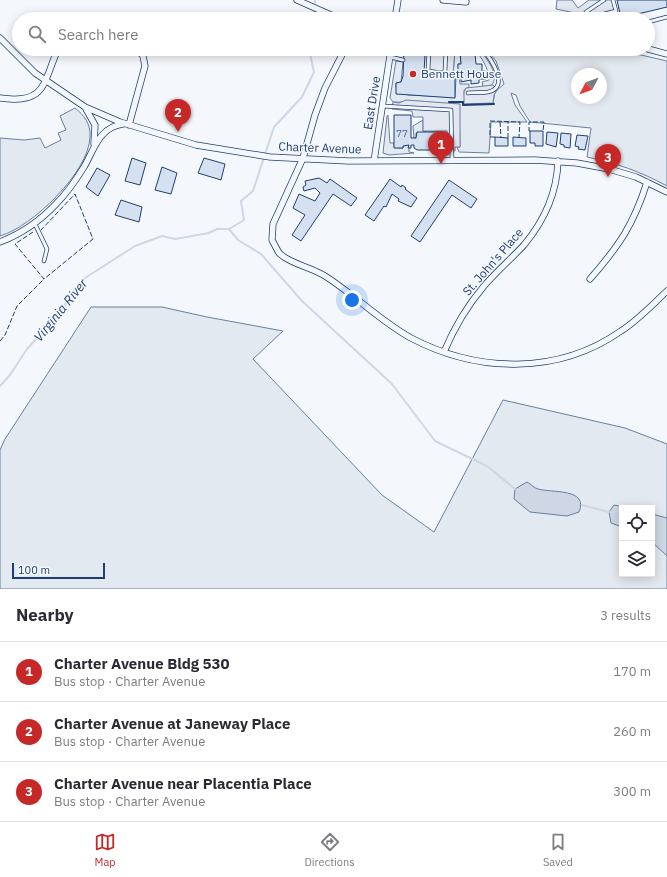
<!DOCTYPE html>
<html lang="en">
<head>
<meta charset="utf-8">
<style>
	:root { --surface:#fff; --page:#f2f2f3; --text:#2b2b33; --muted:#7c7c81; --line:#e1e1e2; --accent:#c62828 }
	body { margin:0; font-family:"IBM Plex Sans",sans-serif; background:var(--page); color:var(--text) }
	.controls { position:absolute; right:12px; bottom:12px; display:grid; overflow:hidden; border-radius:0px; box-shadow:0 2px 10px #0003 }
	.controls button { width:36px; height:36px; display:grid; place-items:center; padding:0; border:0; border-bottom:1px solid var(--line); background:var(--surface); color:var(--text); font:20px sans-serif }
	.compass { position:absolute; left:571px; top:68px; width:36px; height:36px; border-radius:50%; background:var(--surface); box-shadow:0 2px 10px #0003; rotate:229deg }
	.scale { position:absolute; left:12px; bottom:10px; width:93px; box-sizing:border-box; padding-left:4px; border:2px solid #1d3f73; border-top:0; font-size:11px; line-height:14px; white-space:nowrap; color:#1d3f73; -webkit-text-stroke:3px #f4f7fb; paint-order:stroke }
	.you { position:absolute; left:352px; top:300px; width:14px; height:14px; margin:-10px; border:3px solid #fff; border-radius:50%; background:#1a73e8; box-shadow:0 0 0 6px #1a73e833 }
	.badge { display:grid; place-items:center; width:26px; height:26px; border-radius:50%; background:var(--accent); color:#fff; font-size:13px; font-weight:700 }
	.pin { position:absolute; translate:-50% -33px; filter:drop-shadow(0 1px 2px #0008) }
	.pin::after { content:''; position:absolute; top:21px; width:14px; height:12px; background:inherit; clip-path:polygon(0 0,100% 0,50% 100%) }
	.list { margin:0; padding:0; list-style:none }
	h2 { display:flex; justify-content:space-between; align-items:center; height:52px; margin:0; padding:0 16px; font-size:17px }
	h2 small { font-size:13px; font-weight:400; color:var(--muted) }
	.list li { display:grid; grid-template-columns:26px 1fr auto; gap:12px; align-items:center; box-sizing:border-box; height:60px; padding:0 16px; border-top:1px solid var(--line) }
	.list b { display:block; font-size:15px; white-space:nowrap }
	.list p { margin:0; font-size:13px; white-space:nowrap; color:var(--muted) }
	.list em { font-size:13px; font-style:normal; color:var(--muted) }
	.icon { flex:none; width:22px; height:22px; fill:none; stroke:currentColor; stroke-width:2; stroke-linecap:round; stroke-linejoin:round }
	.map { position:relative; flex:none; width:667px; height:589px; overflow:hidden }
	.search { position:absolute; background:var(--surface); box-shadow:0 2px 10px #0003; left:12px; right:12px; top:12px; height:44px; display:flex; align-items:center; gap:10px; box-sizing:border-box; padding:0 14px; border-radius:22px; color:var(--muted); font-size:15px }
	.sheet { height:232px; background:var(--surface) }
	nav { display:flex; justify-content:space-around; align-items:center; box-sizing:border-box; height:56px; border-top:1px solid var(--line); background:var(--surface); font-size:11px; color:var(--muted) }
	nav a { display:grid; justify-items:center; gap:2px }
	nav .on { color:var(--accent) }
	.map>svg:first-child { display:block }
	.green { fill:#e3e9f0; stroke:#687fa3; fill-rule:evenodd }
	.parking { fill:#e3e8f0; stroke:#687fa3 }
	.water { fill:#cfd7e4; stroke:#687fa3 }
	.lines { fill:none; stroke-linecap:round; stroke-linejoin:round }
	.stream { stroke:#cfd7e4; stroke-width:2 }
	.building { fill:#d5e0f0; stroke:#1d3f73 }
	.lane-casing { stroke:#1d3f73; stroke-width:4.5 }
	.street-casing { stroke:#1d3f73; stroke-width:7 }
	.lane { stroke:#f4f7fb; stroke-width:3 }
	.street { stroke:#f4f7fb; stroke-width:5.5 }
	.fence { stroke:#1d3f73; stroke-width:1; stroke-dasharray:5 2; stroke-linecap:butt }
	.wall { stroke:#1d3f73; stroke-width:2 }
	.poi-dot { fill:#c62828; stroke:#f4f7fb; stroke-width:1.5 }
	.labels { text-anchor:middle; stroke-width:3; stroke-linejoin:round; paint-order:stroke }
	.number-label { font-size:10px; fill:#4b6792 }
	.poi-label { font-size:12px; fill:#1d3f73; stroke:#f4f7fb; text-anchor:start }
	.street-label { font-size:12px; fill:#1d3f73; stroke:#f4f7fb }
	.water-label { font-size:13px; font-style:italic; fill:#1d3f73; stroke:#f4f7fb }
</style>
</head>
<body>
<div class="map">
<svg width="667" height="589" viewBox="0 0 667 589">
	<rect width="100%" height="100%" fill="#f4f7fb"/>
	<!-- green -->
	<path class="green" d="M455,49l15,1 -10,1 1,13h-3l2,20h9v3l-5,3 1,14 28,-1 2,-11 9,-8 -8,-23 -10,-12h129l52,12v125c-28,-15 -48,-22 -80,-29l4,-29 -61,-6 -10,-16 -4,-11 -5,-2 4,12 12,17h-36l-2,31 -30,-1 -2,-5h3l-1,-43 -66,-2 -3,-4 6,-37 7,1 -2,20 -5,1v4l12,8 47,2 1,-18 -6,-4h3zM577,74h24v24h-24z
		M472,49h7c7,9 22,26 12,37l-8,1 -1,-5 7,-2c1,-9 -10,-29 -17,-31z
		M75,108c9,7 16,16 15,29 -1,35 -58,90 -90,99v-98l24,2 16,-2 5,10 16,-8 -3,-7 8,-3 -6,-14z
		M388,115l2,28h4v4l5,1h4v-2l6,-1v7l5,1 -25,2 -6,-2 4,-37z
		M423,120v11h23l2,1 -1,14 -3,1v-7h-3l1,-7h-26v5h-2l-1,-12z
		M91,307h71l45,10 76,14 -30,28 129,136 52,37 69,-132 122,28 42,16v145h-667v-139l5,-11zM622,508h30v66h-30z"/>
	<!-- parking -->
	<path class="parking" d="M557,0h15l6,8 11,-8h25l-1,19 -28,-2 -10,-4 -19,-4z
		M425,49h30l-2,26 -10,3 -19,-2 -2,-3z
		M493,85l4,5 -3,5 -1,8 -29,1v-12l2,-4z
		M406,100l54,4v43h-5v4h-7l1,-15 -2,-5h-24v-14h-10l-1,-6 -20,-2 1,-7 6,1z"/>
	<!-- water -->
	<path class="water" d="M527,482c4,2 7,6 11,7 14,4 51,-1 41,23l-12,4 -37,-4 -16,-13 1,-10z
		M614,505l15,3h-7v19l-11,-4 -2,-11z
		M652,514l15,4v38l-15,-14z"/>
	<g class="lines">
		<!-- stream -->
		<path class="stream" d="M313,19l2,-19
			M229,229l9,11 23,14 41,47 90,83 43,57 52,25 28,23
			M0,386l10,-11 17,-26 36,-40 6,-13 16,-18 50,-32 27,-10 13,3 34,-6 8,-4h12l15,-9 -3,-19 12,-10 21,-64 28,-30 12,-25 -5,-23
			M582,505l27,7"/>
	</g>
	<!-- building -->
	<path class="building" d="M617,0h50v7l-46,11z
		M404,49h21l-2,6h2l-1,17 -2,1 2,3 19,2 7,-3 5,2v21l-59,-4v-11l5,-1 2,-6z
		M460,52h10v3l5,-1 1,10h6v7h3l1,8h-7v4l-8,1v-4l-10,2v-8h-3v-10h3z
		M394,115h17v23h5l1,-6h25l-1,8h3v7h-3v3h-24l-3,-2v-3h-3v3h-3l1,-3 -6,1v2h-9z
		M530,131h13v15h-8v-3h-5z
		M547,132l11,1 -2,14 -10,-3z
		M561,133l10,1 -1,14 -6,-1v-2l-4,-1z
		M577,135l11,1 -3,14 -7,-1 1,-2 -4,-1z
		M495,137l13,1v8h-13z
		M513,137l13,1v8h-13z
		M132,158l14,5 -6,22 -15,-4z
		M204,158l21,6 -4,16 -23,-7z
		M162,167l15,6 -6,21 -16,-4z
		M97,168l13,7 -12,21 -12,-9z
		M319,178l8,5 3,-4 27,19 -6,8 -18,-12 -32,47 -9,-6 13,-20 -12,-7 6,-14 16,7 5,-8 -5,-5 -11,3 -1,-4 3,-2 -1,-4z
		M390,179l11,8 1,-2 4,3 -1,1 12,9 -6,9 -13,-6 1,-2 -7,-5 -6,13 -2,-1 -10,15 -9,-6z
		M449,180l28,19 -6,9 -19,-13 -32,47 -9,-6z
		M121,200l21,7 -3,15 -24,-7z"/>
	<g class="lines">
		<defs>
			<path id="lane" d="M589,18l27,-7 -3,-11
				M589,19l-3,-7 18,-12
				M648,22l19,-5
				M429,49l-1,22 14,2 3,-2 1,-22
				M390,57l13,3
				M468,93c6,-1 13,0 20,-1 23,-5 2,-34 -5,-43
				M382,106l69,4 1,50
				M35,224l12,25 -3,12"/>
			<path id="street" d="M297,0l43,19
				M443,0l23,2
				M395,19l3,-19
				M0,38l35,35 50,34 35,15 76,23 74,12 78,4 187,-1 42,3 32,6 27,8 31,15
				M345,49l-20,39 -10,27 -12,43 -30,66 -1,16 7,13 5,4c12,8 28,11 41,19 30,19 55,45 86,62 67,35 147,37 210,-7 17,-11 31,-26 46,-40
				M648,49l19,5
				M0,98c47,7 43,-16 58,-49
				M86,109l9,16 -1,19
				M129,125l16,-59 -2,-10 -6,-7
				M374,161l17,-112
				M0,242c21,-8 40,-21 56,-38 10,-10 20,-24 28,-37 10,-17 15,-40 39,-43
				M590,279c29,-33 44,-55 57,-97
				M444,352c10,-24 23,-46 40,-66 12,-14 27,-27 40,-41 20,-24 33,-53 34,-84"/>
		</defs>
		<!-- lane casing -->
		<use href="#lane" class="lane-casing"/>
		<!-- street casing -->
		<use href="#street" class="street-casing"/>
		<!-- lane -->
		<use href="#lane" class="lane"/>
		<!-- street -->
		<use href="#street" class="street"/>
		<!-- fence -->
		<path class="fence" d="M500,122l1,16
			M530,131h-1v-9h15l-1,9
			M495,137h-5v-16l30,1 -1,15
			M508,138v-16
			M33,232l-18,12 29,35 49,-40 -18,-45 -34,36
			M0,341l5,-6 12,-29 27,-27"/>
		<!-- wall -->
		<path class="wall" d="M449,102h14v3l31,-1"/>
	</g>
	<!-- markers -->
	<circle class="poi-dot" cx="413" cy="74" r="4"/>
	<g class="labels">
		<!-- number labels -->
		<g class="number-label">
			<text x="402" y="137">77</text>
		</g>
		<!-- poi labels -->
		<g class="poi-label">
			<text x="421" y="78">Bennett House</text>
		</g>
		<!-- street labels -->
		<g class="street-label">
			<text transform="translate(372 103) rotate(-81)" y="4">East Drive</text>
			<text transform="translate(320 148) rotate(2)" y="4">Charter Avenue</text>
			<text transform="translate(493 262) rotate(-49)" y="4">St. John's Place</text>
		</g>
		<!-- water labels -->
		<g class="water-label">
			<text transform="translate(60 310) rotate(-51)" y="5">Virginia River</text>
		</g>
	</g>
</svg>
<div class="controls">
<button><svg class="icon" aria-label="locate" viewBox="0 0 24 24"><circle cx="12" cy="12" r="6"/><path d="M12 2v4M12 18v4M2 12h4M18 12h4"/></svg></button>
<button><svg class="icon" aria-label="layers" viewBox="0 0 24 24"><path d="M12 4l9 5-9 5-9-5zM3 14l9 5 9-5"/></svg></button>
</div>
<svg class="compass" viewBox="-18 -18 36 36"><path d="M0-13l5 13h-10z" fill="#e53935"/><path d="M0 13l5-13h-10z" fill="#7c7c81"/></svg>
<div class="scale">100 m</div>
<div class="you"></div>
<div class="pin badge" style="left:441px;top:164px">1</div>
<div class="pin badge" style="left:178px;top:132px">2</div>
<div class="pin badge" style="left:608px;top:177px">3</div>
<div class="search"><svg class="icon" aria-label="search" viewBox="0 0 24 24"><circle cx="10" cy="10" r="6"/><path d="M15 15l6 6"/></svg>Search here</div>
</div>
<section class="sheet">
<h2>Nearby<small>3 results</small></h2>
<ul class="list">
<li><span class="badge">1</span><div><b>Charter Avenue Bldg 530</b><p>Bus stop · Charter Avenue</p></div><em>170 m</em></li>
<li><span class="badge">2</span><div><b>Charter Avenue at Janeway Place</b><p>Bus stop · Charter Avenue</p></div><em>260 m</em></li>
<li><span class="badge">3</span><div><b>Charter Avenue near Placentia Place</b><p>Bus stop · Charter Avenue</p></div><em>300 m</em></li>
</ul>
</section>
<nav>
<a class="on"><svg class="icon" aria-label="map" viewBox="0 0 24 24"><path d="M3 6l6-2 6 2 6-2v14l-6 2-6-2-6 2zM9 4v14M15 6v14"/></svg>Map</a>
<a><svg class="icon" aria-label="directions" viewBox="0 0 24 24"><path d="M12 3l9 9-9 9-9-9zM9 14v-3h6M13 9l2 2-2 2"/></svg>Directions</a>
<a><svg class="icon" aria-label="saved" viewBox="0 0 24 24"><path d="M7 4h10v16l-5-4-5 4z"/></svg>Saved</a>
</nav>
</body>
</html>
